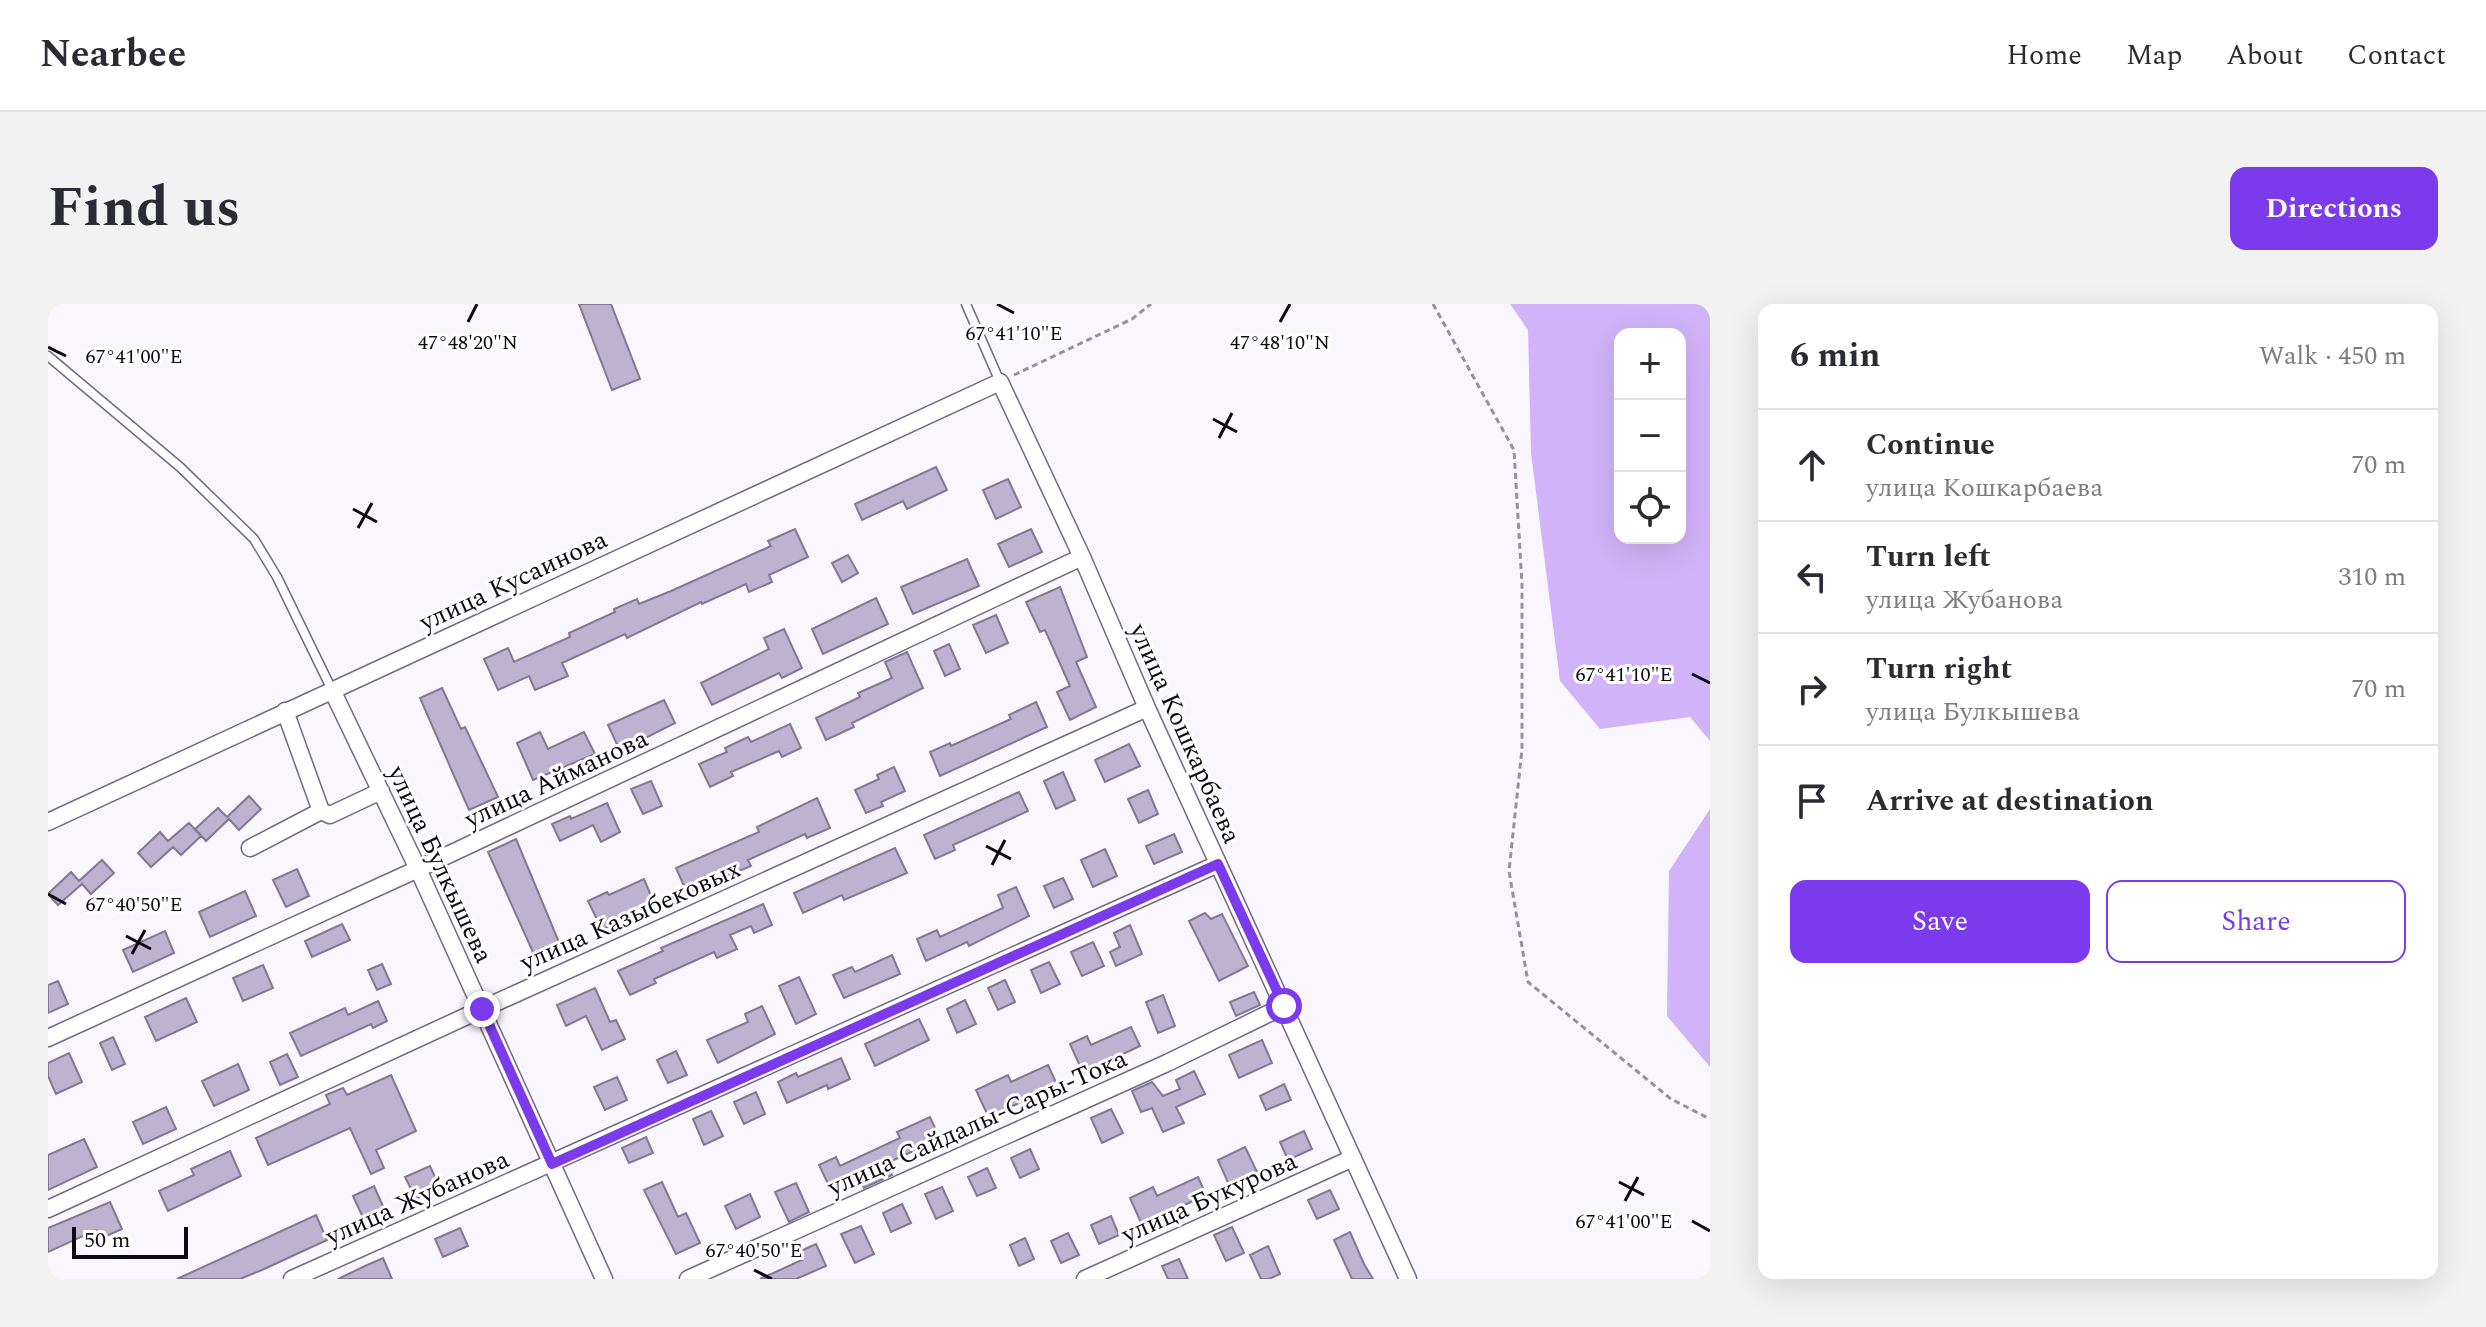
<!DOCTYPE html>
<html lang="en">
<head>
<meta charset="utf-8">
<style>
	:root { --surface:#fff; --page:#f2f2f3; --text:#2b2b33; --muted:#7c7c81; --line:#e1e1e2; --accent:#7c3aed }
	body { margin:0; font-family:Spectral,serif; background:var(--page); color:var(--text) }
	.controls { position:absolute; right:24px; top:24px; display:grid; overflow:hidden; border-radius:16px; box-shadow:0 8px 32px #0002 }
	.controls button { width:72px; height:72px; display:grid; place-items:center; padding:0; border:0; border-bottom:2px solid var(--line); background:var(--surface); color:var(--text); font:40px sans-serif }
	.scale { position:absolute; left:24px; bottom:20px; width:116px; box-sizing:border-box; padding-left:8px; border:4px solid #0d0913; border-top:0; font-size:22px; line-height:28px; white-space:nowrap; color:#0d0913; -webkit-text-stroke:6px #fff; paint-order:stroke }
	.stop { position:absolute; width:24px; height:24px; margin:-18px; border:6px solid #7c3aed; border-radius:50%; background:#fff }
	.stop.end { background:#7c3aed; border-color:#fff; box-shadow:0 2px 8px #0008 }
	.list { margin:0; padding:0; list-style:none }
	h2 { display:flex; justify-content:space-between; align-items:center; height:104px; margin:0; padding:0 32px; font-size:34px }
	h2 small { font-size:26px; font-weight:400; color:var(--muted) }
	.list li { display:grid; grid-template-columns:52px 1fr auto; gap:24px; align-items:center; box-sizing:border-box; height:112px; padding:0 32px; border-top:2px solid var(--line) }
	.list b { display:block; font-size:30px; white-space:nowrap }
	.list p { margin:0; font-size:26px; white-space:nowrap; color:var(--muted) }
	.list em { font-size:26px; font-style:normal; color:var(--muted) }
	.actions { display:flex; gap:16px; padding:24px 32px }
	.actions a { flex:1; padding:18px 0; border:2px solid var(--accent); border-radius:16px; text-align:center; font-size:28px; color:var(--accent) }
	.actions .main { background:var(--accent); color:#fff }
	.icon { flex:none; width:44px; height:44px; fill:none; stroke:currentColor; stroke-width:2; stroke-linecap:round; stroke-linejoin:round }
	.map { position:relative; flex:none; width:1662px; height:975px; overflow:hidden; border-radius:16px }
	header { display:flex; align-items:center; gap:48px; box-sizing:border-box; height:112px; padding:0 40px; background:var(--surface); border-bottom:2px solid var(--line) }
	header strong { font-size:38px }
	nav { display:flex; gap:44px; margin-inline-start:auto; font-size:28px }
	.intro { display:flex; align-items:center; justify-content:space-between; box-sizing:border-box; height:192px; padding:0 48px }
	h1 { margin:0; font-size:56px }
	.button { padding:20px 36px; border-radius:16px; background:var(--accent); color:#fff; font-size:28px; font-weight:700 }
	main { display:flex; gap:48px; padding:0 48px }
	aside { flex:1; background:var(--surface); border-radius:16px; box-shadow:0 8px 32px #0002 }
	.map>svg:first-child { display:block }
	.water { fill:#d0b3f8; fill-rule:evenodd }
	.building { fill:#beb2d1; stroke:#837794; stroke-width:2 }
	.lines { fill:none; stroke-linecap:round; stroke-linejoin:round }
	.lane-casing { stroke:#736884; stroke-width:11 }
	.street-casing { stroke:#736884; stroke-width:19 }
	.path { stroke:#95929a; stroke-width:3; stroke-dasharray:6 4; stroke-linecap:butt }
	.lane { stroke:#fff; stroke-width:8 }
	.street { stroke:#fff; stroke-width:16 }
	.route { stroke:#7c3aed; stroke-width:10 }
	.ticks { fill:none; stroke:#0d0913; stroke-width:3 }
	.labels { text-anchor:middle; stroke-width:6; stroke-linejoin:round; paint-order:stroke }
	.street-label { font-size:26px; fill:#0d0913; stroke:#fff }
	.ticks-label { font-size:20px; text-anchor:middle; fill:#0d0913; stroke:#fff; stroke-width:6; stroke-linejoin:round; paint-order:stroke }
</style>
</head>
<body>
<header>
<strong>Nearbee</strong>
<nav><a>Home</a><a>Map</a><a>About</a><a>Contact</a></nav>
</header>
<div class="intro"><h1>Find us</h1><a class="button">Directions</a></div>
<main>
<div class="map">
<svg width="1662" height="975" viewBox="0 0 1662 975">
	<rect width="100%" height="100%" fill="#f9f7fd"/>
	<!-- water -->
	<path class="water" d="M1462,0h200v437l-20,-24 -90,12 -40,-48 -29,-228 -3,-123zM1632,30v204h-60v-204z
		M1662,505v258l-43,-51 2,-145z"/>
	<!-- building -->
	<path class="building" d="M531,0h32l29,75 -28,11z
		M888,163l11,23 -40,19 -4,-8 -41,19 -7,-16z
		M960,175l13,28 -25,12 -13,-29z
		M747,225l13,28 -39,18 3,7 -23,10 -3,-8 -44,20 -1,-2 -74,36 -2,-4 -63,29 6,13 -33,14 -6,-14 -31,14 -14,-31 24,-11 6,14 56,-25 -1,-4 46,-21 -1,-3 23,-10 2,5 32,-13 100,-45 -3,-5z
		M983,225l11,23 -33,15 -11,-23z
		M800,251l10,18 -16,9 -10,-19z
		M919,255l12,27 -66,28 -12,-27z
		M1012,283l27,70 -11,5 20,45 -26,13 -13,-28 13,-6 -25,-56 -5,2 -14,-30z
		M828,294l12,26 -65,30 -11,-25z
		M948,311l12,28 -22,10 -13,-28z
		M736,325l18,39 -20,10 -3,-5 -67,32 -11,-22 68,-34 -5,-11z
		M901,340l11,25 -15,7 -11,-25z
		M859,348l16,36 -71,35 2,4 -28,13 -10,-22 44,-21 -2,-4 34,-15 -7,-16z
		M394,384l19,41 4,-2 33,70 -29,13 -49,-112z
		M616,396l11,23 -55,28 -12,-26z
		M988,398l11,25 -107,49 -10,-24 20,-9 1,3 60,-27 -2,-4z
		M742,420l11,24 -19,9 -3,-6 -48,21 2,4 -23,11 -11,-23 28,-12 -2,-4 23,-11 3,5z
		M492,428l8,17 36,-17 11,22 -62,26 -16,-37z
		M1081,440l11,22 -35,16 -10,-22z
		M846,463l11,24 -24,11 2,4 -17,7 -11,-23 24,-11 -2,-4z
		M1015,468l12,28 -19,9 -12,-28z
		M603,477l11,25 -19,8 -12,-25z
		M1100,486l10,24 -19,9 -11,-24z
		M971,488l9,19 -75,34 2,5 -20,9 -11,-24z
		M201,492l12,13 -22,21 -10,-11 -23,22 -11,-12 23,-21 9,9z
		M769,494l13,30 -23,10 -2,-4 -57,26 3,6 -64,27 -11,-25 83,-36 -2,-5z
		M559,499l13,29 -19,10 -8,-17 -33,16 -8,-17 18,-8 1,3z
		M141,519l12,13 -20,19 -8,-8 -22,20 -13,-14 22,-21 8,9z
		M1126,530l8,18 -28,12 -8,-18z
		M468,535l45,108 -25,12 -48,-107z
		M847,544l12,25 -63,27 -2,-5 -39,18 -9,-20z
		M1057,545l12,27 -24,11 -12,-27z
		M54,556l12,13 -23,21 -9,-10 -24,21 -10,-11 23,-22 8,9z
		M249,565l12,27 -23,11 -13,-27z
		M1015,574l10,21 -19,9 -10,-22z
		M596,575l10,24 -35,15 1,3 -18,9 -14,-29 19,-9 2,3z
		M968,583l13,29 -60,30 -2,-4 -41,19 -9,-22 20,-9 3,7 63,-29 -5,-13z
		M197,587l11,25 -46,21 -11,-25z
		M715,600l9,21 -18,8 -3,-7 -21,9 7,14 -20,9 -3,-6 -60,27 2,4 -26,12 -12,-24 45,-20 -2,-3z
		M1157,609l6,6 11,-5 26,52 -29,15 -30,-60z
		M294,620l8,16 -38,17 -7,-16z
		M1082,621l12,29 -26,12 -6,-14 10,-5 -6,-14z
		M117,627l9,22 -41,19 -10,-22z
		M1045,638l11,24 -22,10 -11,-24z
		M844,651l8,19 -56,24 -11,-23 19,-8 3,5z
		M1001,658l11,22 -19,9 -10,-23z
		M334,660l9,20 -14,6 -9,-20z
		M215,661l10,23 -30,13 -10,-23z
		M751,673l17,37 -20,10 -17,-38z
		M957,676l10,22 -17,8 -10,-22z
		M10,677l10,23 -20,9v-28z
		M547,684l15,34 6,-2 9,19 -23,11 -16,-34 -20,10 -9,-21z
		M1206,688l6,13 -24,11 -6,-14z
		M1115,691l12,31 -17,7 -12,-31z
		M138,694l11,24 -41,19 -11,-24z
		M917,696l11,24 -19,9 -10,-24z
		M330,697l9,20 -14,7 -2,-4 -70,32 -11,-23 55,-25 3,7z
		M714,702l13,28 -57,29 -11,-23 41,-18 -3,-8z
		M871,715l10,21 -54,26 -10,-22z
		M1083,723l9,19 -57,27 -13,-29 17,-8 4,9z
		M65,733l12,27 -13,6 -12,-27z
		M1214,736l10,23 -33,15 -10,-23z
		M628,747l11,24 -19,8 -11,-23z
		M21,749l13,29 -26,12 -8,-18v-13z
		M239,750l11,23 -18,8 -10,-23z
		M793,754l9,21 -22,10 -1,-4 -40,18 -9,-21 18,-9 2,4z
		M190,760l11,26 -35,16 -12,-25z
		M1000,761l10,22 -70,29 -12,-26 32,-15 3,7z
		M1146,767l11,23 -29,13 8,16 -21,9 -11,-24 -11,4 -9,-21 20,-9 11,14 17,-7 -4,-9z
		M343,771l25,56 -40,19 8,18 -13,6 -21,-46 -82,37 -12,-27 74,-34 -4,-9 17,-7 4,7z
		M569,773l10,23 -22,10 -11,-23z
		M1236,780l7,16 -25,10 -6,-14z
		M708,788l9,22 -21,10 -10,-22z
		M118,803l10,22 -33,15 -10,-22z
		M1063,805l12,24 -21,10 -11,-25z
		M663,807l12,25 -19,9 -11,-26z
		M882,813l10,22 -53,24 5,12 -28,13 -6,-13 -28,13 -11,-23 17,-8 4,9 60,-28 -3,-6z
		M1256,827l8,18 -24,11 -8,-18z
		M598,833l7,16 -24,10 -7,-15z
		M36,835l13,28 -49,23v-35z
		M1197,843l12,25 -28,13 -11,-25z
		M982,845l9,20 -19,9 -9,-20z
		M182,847l11,25 -73,35 -9,-20 35,-16 -3,-6z
		M382,862l10,22 -24,11 -11,-22z
		M939,864l9,20 -19,8 -9,-19z
		M1150,873l8,18 -64,30 -12,-27 23,-11 4,9z
		M614,878l16,35 8,-4 14,30 -24,11 -32,-64z
		M748,879l13,29 -20,10 -14,-30z
		M326,882l12,27 -21,9 -12,-26z
		M894,883l11,24 -17,8 -11,-25z
		M1282,886l9,19 -22,10 -9,-19z
		M702,890l10,23 -24,12 -11,-23z
		M62,898l12,27 -22,10 -4,-9 -48,22v-24z
		M854,900l9,19 -20,9 -8,-19z
		M268,911l11,25 -65,30 -22,9h-63z
		M1063,912l8,19 -20,9 -8,-19z
		M813,922l13,28 -19,9 -14,-29z
		M1184,923l12,26 -18,8 -12,-26z
		M412,924l8,18 -25,11 -8,-18z
		M1302,928l14,32 9,15h-21l-18,-39z
		M1020,929l11,22 -18,8 -10,-22z
		M977,934l9,21 -15,7 -9,-21z
		M768,940l10,22 -30,13h-36l42,-19 -4,-8z
		M1220,942l12,28 -11,5h-8l-11,-24z
		M335,954l9,21h-54l27,-13z
		M1131,955l9,20h-20l-6,-13z"/>
	<g class="lines">
		<defs>
			<path id="lane" d="M918,0l34,78
				M0,52l132,111 74,72 23,38 55,113"/>
			<path id="street" d="M284,386l86,179 186,410
				M237,407l36,100 9,4 51,-24
				M0,518l952,-440 82,175 65,151 261,571
				M202,544l71,-37
				M0,734l370,-169 664,-312
				M0,905l434,-200 665,-301
				M244,975l926,-415
				M640,975l479,-216 117,-57
				M1037,975l268,-121"/>
		</defs>
		<!-- lane casing -->
		<use href="#lane" class="lane-casing"/>
		<!-- street casing -->
		<use href="#street" class="street-casing"/>
		<!-- path -->
		<path class="path" d="M1385,0l81,146 8,134v165l-13,122 19,111 143,117 39,20
			M966,71l118,-56 19,-15"/>
		<!-- lane -->
		<use href="#lane" class="lane"/>
		<!-- street -->
		<use href="#street" class="street"/>
	</g>
	<g class="lines">
		<!-- route -->
		<path class="route" d="M434,705l70,155 666,-300 66,142"/>
	</g>
	<!-- ticks -->
	<path class="ticks" d="M949,0l17,9M420,18l9,-18M1232,18l10,-18M0,43l18,9M1165,115l24,13M1171,134l13,-25M305,205l24,13M310,224l14,-25M1644,370l18,9M938,542l25,13M944,561l13,-25M0,590l18,10M78,632l25,13M84,650l13,-24M1571,878l25,13M1577,897l13,-24M1644,917l18,10M706,966l18,9"/>
	<g class="labels">
		<!-- street labels -->
		<g class="street-label">
			<text transform="translate(465 276) rotate(-25)" y="9">улица Кусаинова</text>
			<text transform="translate(1138 429) rotate(66)" y="9">улица Кошкарбаева</text>
			<text transform="translate(508 474) rotate(-25)" y="9">улица Айманова</text>
			<text transform="translate(393 560) rotate(65)" y="9">улица Булкышева</text>
			<text transform="translate(582 611) rotate(-24)" y="9">улица Казыбековых</text>
			<text transform="translate(929 818) rotate(-24)" y="9">улица Сайдалы-Сары-Тока</text>
			<text transform="translate(369 893) rotate(-24)" y="9">улица Жубанова</text>
			<text transform="translate(1161 893) rotate(-24)" y="9">улица Букурова</text>
		</g>
	</g>
	<g class="ticks-label">
		<text x="966" y="36">67°41'10"E</text>
		<text x="420" y="45">47°48'20"N</text>
		<text x="1232" y="45">47°48'10"N</text>
		<text x="86" y="59">67°41'00"E</text>
		<text x="1576" y="377">67°41'10"E</text>
		<text x="86" y="607">67°40'50"E</text>
		<text x="1576" y="924">67°41'00"E</text>
		<text x="706" y="953">67°40'50"E</text>
	</g>
</svg>
<div class="controls">
<button>+</button>
<button>−</button>
<button><svg class="icon" aria-label="locate" viewBox="0 0 24 24"><circle cx="12" cy="12" r="6"/><path d="M12 2v4M12 18v4M2 12h4M18 12h4"/></svg></button>
</div>
<div class="scale">50 m</div>
<div class="stop" style="left:1236px;top:702px"></div>
<div class="stop end" style="left:434px;top:705px"></div>
</div>
<aside>
<h2>6 min<small>Walk · 450 m</small></h2>
<ul class="list">
<li><svg class="icon" aria-label="ahead" viewBox="0 0 24 24"><path d="M12 20V5M6 11l6-6 6 6"/></svg><div><b>Continue</b><p>улица Кошкарбаева</p></div><em>70 m</em></li>
<li><svg class="icon" aria-label="left" viewBox="0 0 24 24"><path d="M17 20v-9H6M10 6l-5 5 5 5"/></svg><div><b>Turn left</b><p>улица Жубанова</p></div><em>310 m</em></li>
<li><svg class="icon" aria-label="right" viewBox="0 0 24 24"><path d="M7 20v-9h11M14 6l5 5-5 5"/></svg><div><b>Turn right</b><p>улица Булкышева</p></div><em>70 m</em></li>
<li><svg class="icon" aria-label="arrive" viewBox="0 0 24 24"><path d="M6 21V4h12l-3 4 3 4H6"/></svg><div><b>Arrive at destination</b></div></li>
</ul>
<div class="actions"><a class="main">Save</a><a>Share</a></div>
</aside>
</main>
</body>
</html>
